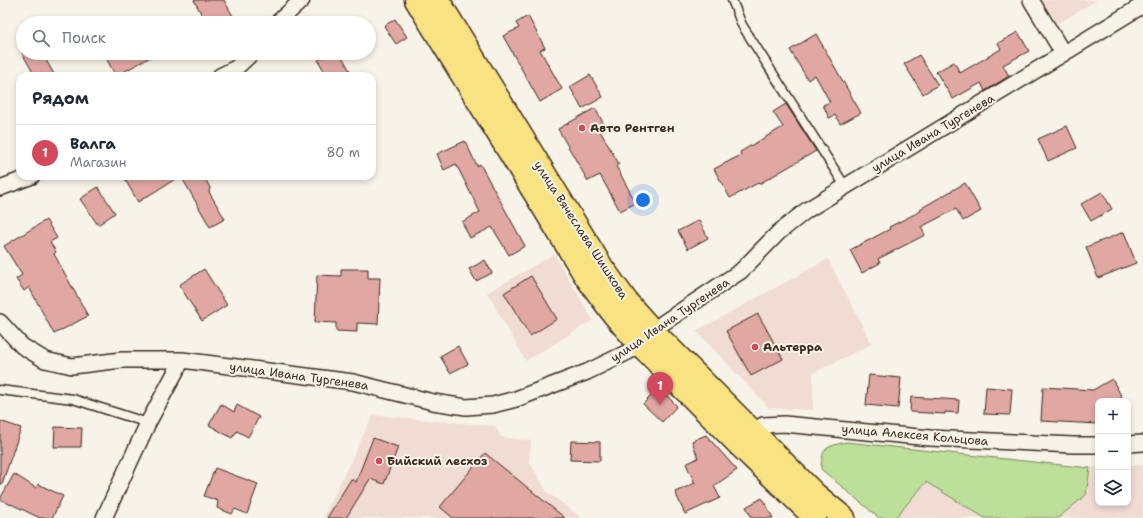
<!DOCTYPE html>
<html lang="ru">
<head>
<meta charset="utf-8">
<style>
	:root { --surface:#fff; --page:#f6f6f7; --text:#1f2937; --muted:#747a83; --line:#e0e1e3; --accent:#d1495b }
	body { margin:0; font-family:"Shantell Sans",sans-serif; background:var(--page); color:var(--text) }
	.controls { position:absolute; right:12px; bottom:12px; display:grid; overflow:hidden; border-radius:8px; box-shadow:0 2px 6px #0003 }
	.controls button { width:36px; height:36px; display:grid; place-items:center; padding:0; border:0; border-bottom:1px solid var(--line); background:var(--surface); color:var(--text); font:20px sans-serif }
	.you { position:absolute; left:643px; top:200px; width:14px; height:14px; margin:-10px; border:3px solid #fff; border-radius:50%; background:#1a73e8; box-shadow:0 0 0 6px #1a73e833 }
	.badge { display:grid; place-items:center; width:26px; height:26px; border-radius:50%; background:var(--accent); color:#fff; font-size:13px; font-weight:700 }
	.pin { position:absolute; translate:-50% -33px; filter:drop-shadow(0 1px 2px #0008) }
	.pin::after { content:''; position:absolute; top:21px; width:14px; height:12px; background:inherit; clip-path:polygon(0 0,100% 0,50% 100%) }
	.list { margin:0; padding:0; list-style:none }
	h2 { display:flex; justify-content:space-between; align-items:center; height:52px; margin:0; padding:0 16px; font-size:17px }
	h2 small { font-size:13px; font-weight:400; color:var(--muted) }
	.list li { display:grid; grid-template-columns:26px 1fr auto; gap:12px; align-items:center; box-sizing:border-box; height:56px; padding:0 16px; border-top:1px solid var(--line) }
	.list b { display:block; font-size:15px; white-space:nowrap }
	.list p { margin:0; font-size:13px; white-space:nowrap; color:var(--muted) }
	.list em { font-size:13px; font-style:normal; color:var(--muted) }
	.icon { flex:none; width:22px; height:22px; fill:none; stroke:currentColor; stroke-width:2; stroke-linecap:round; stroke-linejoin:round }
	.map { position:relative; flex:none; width:1143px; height:518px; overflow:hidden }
	.search { position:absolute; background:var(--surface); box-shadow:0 2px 6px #0003; left:16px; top:16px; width:360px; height:44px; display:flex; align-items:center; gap:10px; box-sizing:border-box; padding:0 14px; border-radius:22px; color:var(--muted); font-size:15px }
	.panel { position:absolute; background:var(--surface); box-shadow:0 2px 6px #0003; left:16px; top:72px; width:360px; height:108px; border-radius:12px }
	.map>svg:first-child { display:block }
	.built { fill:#f0dcd3 }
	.green { fill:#bcdf99; stroke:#7c845c }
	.building { fill:#e1a7a3; stroke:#3b2a1e }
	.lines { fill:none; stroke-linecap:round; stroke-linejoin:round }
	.service-casing { stroke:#3b2a1e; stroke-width:11 }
	.minor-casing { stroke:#3b2a1e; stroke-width:18 }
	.primary-casing { stroke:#3b2a1e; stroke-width:25 }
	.service { stroke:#f7f3e8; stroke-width:8 }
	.minor { stroke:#f7f3e8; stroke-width:15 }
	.primary { stroke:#f8e281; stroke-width:22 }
	.poi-dot { fill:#d1495b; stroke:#f7f3e8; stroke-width:1.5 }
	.labels { text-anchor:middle; stroke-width:4; stroke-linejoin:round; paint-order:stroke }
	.poi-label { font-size:12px; font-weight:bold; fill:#3b2a1e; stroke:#f7f3e8; text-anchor:start }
	.street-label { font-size:12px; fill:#3b2a1e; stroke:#f7f3e8 }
</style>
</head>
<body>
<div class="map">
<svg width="1143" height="518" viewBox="0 0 1143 518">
	<rect width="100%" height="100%" fill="#f7f3e8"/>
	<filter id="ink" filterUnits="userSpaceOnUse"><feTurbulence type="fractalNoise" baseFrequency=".025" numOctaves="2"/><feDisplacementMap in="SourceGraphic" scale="8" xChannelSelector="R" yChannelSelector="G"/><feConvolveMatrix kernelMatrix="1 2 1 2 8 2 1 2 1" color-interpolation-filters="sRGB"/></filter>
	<g filter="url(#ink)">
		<!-- built -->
		<path class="built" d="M1042,0h55l-40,24z
			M554,254l39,66 -67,41 -39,-68z
			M828,259l44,85 -59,29v37l-44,-2 -73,-77z
			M373,415l122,11 6,11 30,4 -2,20 18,31 35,26h-259z
			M1143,465v53h-85l28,-23 4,-27 8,-1v36h30v-37z
			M926,482l59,36h-90z"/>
		<!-- green -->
		<path class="green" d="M846,442l244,26 -4,27 -28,23h-73l-59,-36 -31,36h-16l-58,-49c1,-22 4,-22 25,-27z"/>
		<!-- building -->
		<path class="building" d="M194,0h30l10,18 -9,5h-19z
			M528,16l17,32 -5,2 22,39 -22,13 -37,-66 16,-8 -3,-5z
			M395,19l12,18 -11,7 -12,-18z
			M1018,32l11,19 -26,14 6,11 -24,15 -4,-8 -28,16 -17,-27 18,-10 6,11 41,-24 -3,-6z
			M816,34l45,79 -21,11 -5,-9 -6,3 -6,-13 7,-3 -15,-27 -7,5 -18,-30z
			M22,53h20l13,23h-20z
			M120,53h38l-42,23 -9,-16z
			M331,53h9l10,18 -10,5h-13l-9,-16z
			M919,55l19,30 -15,9 -19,-30z
			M590,75l13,22 -21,12 -12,-22z
			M786,104l30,47 -57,33 -1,-1 -28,15 -16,-29 27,-14 -1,-3 43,-25 -10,-15z
			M595,108l11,20 -6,3 19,33 -3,2 20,37 -16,8 -20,-36 -12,6 -30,-52z
			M1067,126l10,22 -29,13 -10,-22z
			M465,141l12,25 3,-2 45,82 -16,9 -17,-28 -22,11 -8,-16 18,-10 -24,-48 -12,6 -7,-16z
			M123,176h57l-42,26z
			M181,176h23l6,12 -1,4 16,27 -15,8z
			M965,183l16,28 -18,10 -7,-12 -35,18 4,8 -47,24 2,4 -18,10 -12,-23 40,-21 -1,-2 32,-16 -1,-2z
			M98,187l17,26 -17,12 -18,-26z
			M1102,192l10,17 -21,12 -10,-17z
			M46,220l11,18 -7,4 6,10 -2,2 34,62 -34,18 -25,-47 -5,4 -8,-12 6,-4 -18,-29z
			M699,220l9,18 -20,11 -10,-18z
			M1124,232l12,31 -38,15 -12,-31z
			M485,260l7,13 -16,8 -7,-12z
			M204,269l23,36 -25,16 -23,-36z
			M341,269h27v9h12l-2,46 -21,-1v9l-21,-1v-8l-21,-1 2,-47 24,1z
			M531,276l26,43 -27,17 -26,-43z
			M758,314l25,45 -32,17 -25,-45z
			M458,346l10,18 -18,9 -10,-17z
			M869,375l32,3 -3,30 -32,-3z
			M1112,379l12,22h-26v23l-57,-3 2,-34 50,3z
			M986,387l26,2 -2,26 -26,-1z
			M659,388l18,18 -15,16 -19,-18z
			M911,397l48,3 -1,13 -13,-1v2l-35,-2z
			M221,404l13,8 3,-7 22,12 -11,20 -11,-6 -5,7 -23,-13z
			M0,421l21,7 -19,56h-2z
			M55,427l27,1 -1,19h-27z
			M706,435l31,35 -23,16 6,12 -35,16 -10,-22 20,-9 -9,-19 12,-6 -6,-17z
			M373,438l25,9 -14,37 -14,-5 -24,39h-19l24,-39 5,3z
			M571,441l29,1v19l-30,-1z
			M485,453l80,65h-112l-13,-11z
			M215,468l43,16 -11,30 -12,-5 -3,5 -15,-6 1,-7 -14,-5z
			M14,474l22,14 2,-4 25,12 -11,22h-12l-29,-14v1l-11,-6z
			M762,498l11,20h-21l-6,-11z"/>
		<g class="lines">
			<defs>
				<path id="service" d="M732,0l10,25 103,161
					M0,390l73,9 75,24"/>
				<path id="minor" d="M1031,0l32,53
					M277,23l25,-23
					M220,76l16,-8 16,-15
					M0,188l32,-12
					M0,322l22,24 23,14 27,6 50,-6h60l171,22 80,20 33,5 27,-2 23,-6 71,-27 41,-20 35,-29 78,-52 38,-39 28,-22 336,-205
					M747,437l16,-12 21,-1 146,14 143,7h25
					M1128,444l15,-1
					M104,518l44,-95 34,-63"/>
				<path id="primary" d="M416,0l170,277 28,38 25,29 100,101 76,73
					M438,0l164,267 26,36 25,28 162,163 29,24"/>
			</defs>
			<!-- service casing -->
			<use href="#service" class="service-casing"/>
			<!-- minor casing -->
			<use href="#minor" class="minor-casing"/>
			<!-- primary casing -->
			<use href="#primary" class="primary-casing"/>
			<!-- service -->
			<use href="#service" class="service"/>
			<!-- minor -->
			<use href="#minor" class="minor"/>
			<!-- primary -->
			<use href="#primary" class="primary"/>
		</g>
	</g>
	<!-- markers -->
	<g class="poi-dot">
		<circle cx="582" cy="128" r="4"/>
		<circle cx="755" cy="347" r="4"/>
		<circle cx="379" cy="461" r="4"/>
	</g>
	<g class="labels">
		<!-- poi labels -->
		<g class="poi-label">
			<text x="590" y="132">Авто Рентген</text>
			<text x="763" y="351">Альтерра</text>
			<text x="387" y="465">Бийский лесхоз</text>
		</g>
		<!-- street labels -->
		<g class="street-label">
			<text transform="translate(933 133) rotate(-31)" y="4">улица Ивана Тургенева</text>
			<text transform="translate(581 230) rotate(57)" y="4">улица Вячеслава Шишкова</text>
			<text transform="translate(670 320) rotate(-34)" y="4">улица Ивана Тургенева</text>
			<text transform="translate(299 376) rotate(8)" y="4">улица Ивана Тургенева</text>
			<text transform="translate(915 435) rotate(5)" y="4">улица Алексея Кольцова</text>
		</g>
	</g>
</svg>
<div class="controls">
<button>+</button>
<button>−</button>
<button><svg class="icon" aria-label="layers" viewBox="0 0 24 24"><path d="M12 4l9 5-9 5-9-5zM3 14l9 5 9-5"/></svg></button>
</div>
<div class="you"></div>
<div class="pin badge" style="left:660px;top:405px">1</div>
<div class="search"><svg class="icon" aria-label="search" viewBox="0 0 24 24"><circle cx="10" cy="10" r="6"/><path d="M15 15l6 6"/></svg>Поиск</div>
<section class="panel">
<h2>Рядом<small></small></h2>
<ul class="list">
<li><span class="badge">1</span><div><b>Валга</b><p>Магазин</p></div><em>80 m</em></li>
</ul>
</section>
</div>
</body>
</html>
